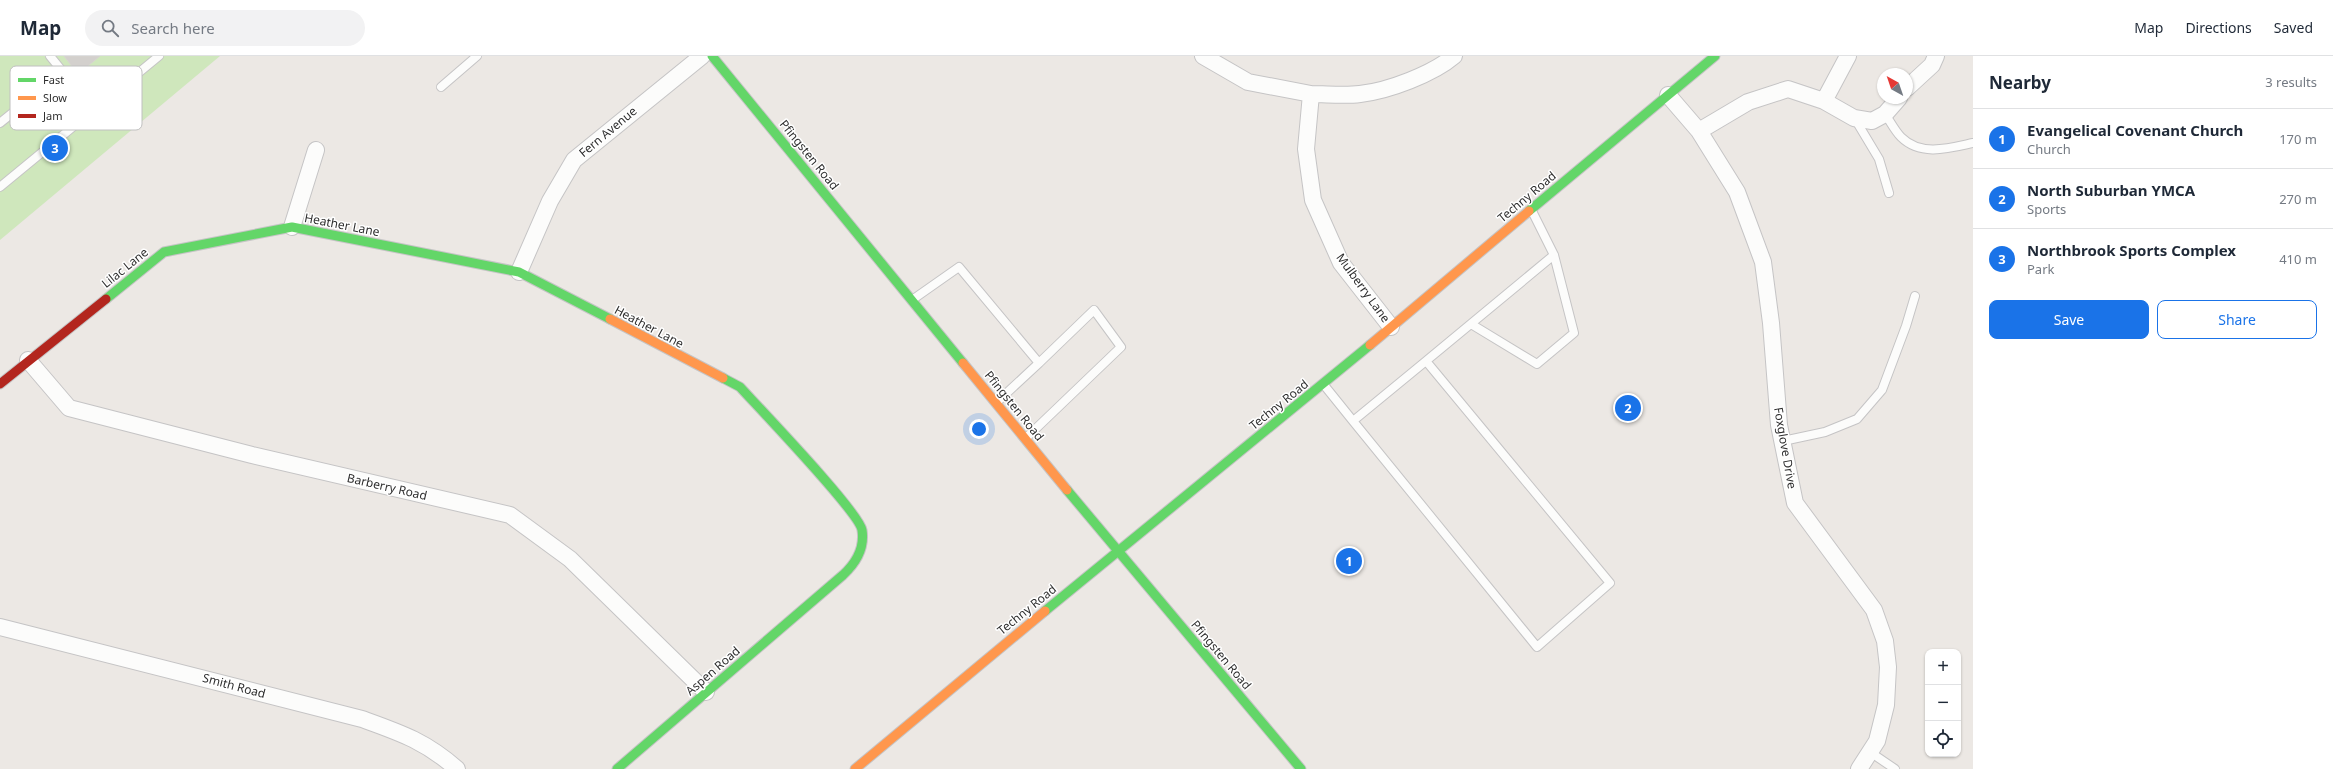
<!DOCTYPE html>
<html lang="en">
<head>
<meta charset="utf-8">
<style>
	:root { --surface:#fff; --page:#f2f2f3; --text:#1f2937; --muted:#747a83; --line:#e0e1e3; --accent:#1a73e8 }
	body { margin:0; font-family:"Noto Sans",sans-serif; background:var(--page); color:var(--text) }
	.controls { position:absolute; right:12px; bottom:12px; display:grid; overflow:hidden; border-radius:8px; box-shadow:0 1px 3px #0004 }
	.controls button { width:36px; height:36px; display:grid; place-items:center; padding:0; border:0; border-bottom:1px solid var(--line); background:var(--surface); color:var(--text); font:20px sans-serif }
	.compass { position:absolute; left:1877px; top:12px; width:36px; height:36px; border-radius:50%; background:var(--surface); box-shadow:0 1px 3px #0004; rotate:320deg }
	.you { position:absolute; left:979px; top:373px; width:14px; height:14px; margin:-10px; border:3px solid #fff; border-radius:50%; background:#1a73e8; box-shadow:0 0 0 6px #1a73e833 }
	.badge { display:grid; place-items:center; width:26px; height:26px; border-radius:50%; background:var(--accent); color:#fff; font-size:13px; font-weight:700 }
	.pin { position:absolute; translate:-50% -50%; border:2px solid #fff; box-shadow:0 1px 4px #0006 }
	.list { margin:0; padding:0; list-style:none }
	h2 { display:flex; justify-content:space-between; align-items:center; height:52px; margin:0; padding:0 16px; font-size:17px }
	h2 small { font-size:13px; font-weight:400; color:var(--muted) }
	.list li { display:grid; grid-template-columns:26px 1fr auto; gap:12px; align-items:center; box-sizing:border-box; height:60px; padding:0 16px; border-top:1px solid var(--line) }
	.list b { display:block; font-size:15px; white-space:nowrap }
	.list p { margin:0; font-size:13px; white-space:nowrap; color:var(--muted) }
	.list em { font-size:13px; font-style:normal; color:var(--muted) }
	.actions { display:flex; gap:8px; padding:12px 16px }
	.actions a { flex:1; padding:9px 0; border:1px solid var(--accent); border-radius:8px; text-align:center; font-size:14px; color:var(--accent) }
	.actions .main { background:var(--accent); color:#fff }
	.icon { flex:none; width:22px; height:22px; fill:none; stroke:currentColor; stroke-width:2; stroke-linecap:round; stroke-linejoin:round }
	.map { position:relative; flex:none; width:1973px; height:713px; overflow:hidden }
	header { display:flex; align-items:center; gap:24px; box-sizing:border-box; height:56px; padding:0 20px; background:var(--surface); border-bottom:1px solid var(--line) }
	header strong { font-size:19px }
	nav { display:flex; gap:22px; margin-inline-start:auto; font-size:14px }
	.search { width:280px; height:36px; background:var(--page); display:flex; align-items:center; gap:10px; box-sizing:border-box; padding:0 14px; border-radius:22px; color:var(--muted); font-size:15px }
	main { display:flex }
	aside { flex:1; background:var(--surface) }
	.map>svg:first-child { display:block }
	.green { fill:#cfe7bc }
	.building { fill:#d3d0cd; stroke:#d7d4d0 }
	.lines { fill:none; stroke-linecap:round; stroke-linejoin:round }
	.lane-casing { stroke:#c5c4c5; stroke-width:10 }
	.street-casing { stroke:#c5c4c5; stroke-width:18 }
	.fast-casing { stroke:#c5c4c5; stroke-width:11 }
	.slow-casing { stroke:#c5c4c5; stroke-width:11 }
	.jam-casing { stroke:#c5c4c5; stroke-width:11 }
	.lane { stroke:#fcfcfb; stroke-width:8 }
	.street { stroke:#fcfcfb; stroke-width:16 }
	.fast { stroke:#63d668; stroke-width:9 }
	.slow { stroke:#ff974d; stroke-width:9 }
	.jam { stroke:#b3261e; stroke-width:9 }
	.labels { text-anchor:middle; stroke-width:3; stroke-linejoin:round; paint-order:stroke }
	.street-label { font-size:12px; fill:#2e2e2e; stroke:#fff }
	.key { fill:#fff; stroke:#c0c0c0; stroke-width:1 }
	.key-label { font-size:11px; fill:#2e2e2e }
</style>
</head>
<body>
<header>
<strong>Map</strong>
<div class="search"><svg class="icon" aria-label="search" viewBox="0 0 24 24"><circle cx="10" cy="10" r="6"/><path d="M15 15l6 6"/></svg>Search here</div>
<nav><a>Map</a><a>Directions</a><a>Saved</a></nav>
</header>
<main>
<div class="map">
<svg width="1973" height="713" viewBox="0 0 1973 713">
	<rect width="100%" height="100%" fill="#ece8e4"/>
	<!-- green -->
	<path class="green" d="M0,0h220l-220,184z"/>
	<!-- building -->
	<path class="building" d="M64,0h36l-22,18z"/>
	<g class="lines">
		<defs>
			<path id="lane" d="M50,0l43,53
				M441,31l36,-31
				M1885,58c5,7 10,17 16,23 20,20 49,11 72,6
				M1855,63l24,40 10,34
				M0,67l63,-51
				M0,131l159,-131
				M912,244l47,-33 80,96 55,-53 27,37 -95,91
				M1471,268l66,40 37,-31 -20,-78 -22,-44
				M1426,305l128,-106
				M1324,329l29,36 184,226 73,-64 -184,-222 -73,60
				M997,346l42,-39
				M1783,385l42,-9 32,-13 25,-29 24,-64 9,-30
				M1870,696l25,17"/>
			<path id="street" d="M1203,0l45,26 63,12
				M1907,32l25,-23 4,-9
				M1668,39l31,36 38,61 26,70 8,61 8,102 16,78 79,107 11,31 3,26 -2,38 -9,36 -18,28
				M1824,45l24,-45
				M1699,75l49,-29 40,-13 36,12 30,17 18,3 13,-7 14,-16
				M292,171l24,-77
				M519,216l31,-71 24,-41 128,-104
				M1391,271l-50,-64 -28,-63 -7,-51 5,-55c16,0 33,2 49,0 28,-3 73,-20 94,-38
				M28,304l41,48 183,47 258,60 60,44 136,133
				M0,571l362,92c39,14 63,22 95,50"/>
			<path id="fast" d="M712,0l251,307
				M1529,155l186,-155
				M106,243l58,-47 128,-25 227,45 91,47
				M1067,434l234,279
				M1045,555l325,-266
				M617,713l226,-194c13,-12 22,-26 19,-45 -3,-18 -103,-122 -122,-143l-17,-9"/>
			<path id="slow" d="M610,263l113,59
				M1370,289l159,-134
				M963,307l104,127
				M855,713l190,-158"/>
			<path id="jam" d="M0,328l106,-85"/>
		</defs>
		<!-- lane casing -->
		<use href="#lane" class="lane-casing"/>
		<!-- street casing -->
		<use href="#street" class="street-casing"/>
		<!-- fast casing -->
		<use href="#fast" class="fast-casing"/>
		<!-- slow casing -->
		<use href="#slow" class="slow-casing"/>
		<!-- jam casing -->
		<use href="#jam" class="jam-casing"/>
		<!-- lane -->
		<use href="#lane" class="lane"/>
		<!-- street -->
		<use href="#street" class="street"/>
		<!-- fast -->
		<use href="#fast" class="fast"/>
		<!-- slow -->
		<use href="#slow" class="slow"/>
		<!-- jam -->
		<use href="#jam" class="jam"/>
	</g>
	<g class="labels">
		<!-- street labels -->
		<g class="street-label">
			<text transform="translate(608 76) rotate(-40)" y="4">Fern Avenue</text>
			<text transform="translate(809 99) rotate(51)" y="4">Pfingsten Road</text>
			<text transform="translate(1527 141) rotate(-40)" y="4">Techny Road</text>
			<text transform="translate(342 169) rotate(11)" y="4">Heather Lane</text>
			<text transform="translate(125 212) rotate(-39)" y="4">Lilac Lane</text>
			<text transform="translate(1363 232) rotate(54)" y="4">Mulberry Lane</text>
			<text transform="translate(649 271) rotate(28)" y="4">Heather Lane</text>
			<text transform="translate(1279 349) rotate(-39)" y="4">Techny Road</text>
			<text transform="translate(1014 350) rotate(51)" y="4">Pfingsten Road</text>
			<text transform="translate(1785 392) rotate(80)" y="4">Foxglove Drive</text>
			<text transform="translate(387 431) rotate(13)" y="4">Barberry Road</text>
			<text transform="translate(1027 554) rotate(-39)" y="4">Techny Road</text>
			<text transform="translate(1221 599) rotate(50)" y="4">Pfingsten Road</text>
			<text transform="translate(713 615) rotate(-41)" y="4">Aspen Road</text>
			<text transform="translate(234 630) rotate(15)" y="4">Smith Road</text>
		</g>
	</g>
	<!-- legend -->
	<rect x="10" y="10" width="132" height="64" rx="6" class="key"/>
	<rect x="18" y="22" width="18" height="4" fill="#63d668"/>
	<rect x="18" y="40" width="18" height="4" fill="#ff974d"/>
	<rect x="18" y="58" width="18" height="4" fill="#b3261e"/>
	<g class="key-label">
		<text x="43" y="28">Fast</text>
		<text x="43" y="46">Slow</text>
		<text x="43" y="64">Jam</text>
	</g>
</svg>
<div class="controls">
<button>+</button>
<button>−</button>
<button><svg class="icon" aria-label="locate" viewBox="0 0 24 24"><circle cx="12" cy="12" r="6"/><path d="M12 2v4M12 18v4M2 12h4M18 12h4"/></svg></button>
</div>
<svg class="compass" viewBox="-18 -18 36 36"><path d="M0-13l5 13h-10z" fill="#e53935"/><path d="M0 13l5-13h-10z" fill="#747a83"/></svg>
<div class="you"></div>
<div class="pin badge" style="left:1349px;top:505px">1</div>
<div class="pin badge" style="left:1628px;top:352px">2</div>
<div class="pin badge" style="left:55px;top:92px">3</div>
</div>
<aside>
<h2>Nearby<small>3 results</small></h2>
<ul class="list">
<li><span class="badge">1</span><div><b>Evangelical Covenant Church</b><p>Church</p></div><em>170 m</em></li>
<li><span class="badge">2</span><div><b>North Suburban YMCA</b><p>Sports</p></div><em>270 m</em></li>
<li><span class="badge">3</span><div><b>Northbrook Sports Complex</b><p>Park</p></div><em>410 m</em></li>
</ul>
<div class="actions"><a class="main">Save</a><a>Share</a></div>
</aside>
</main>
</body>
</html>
